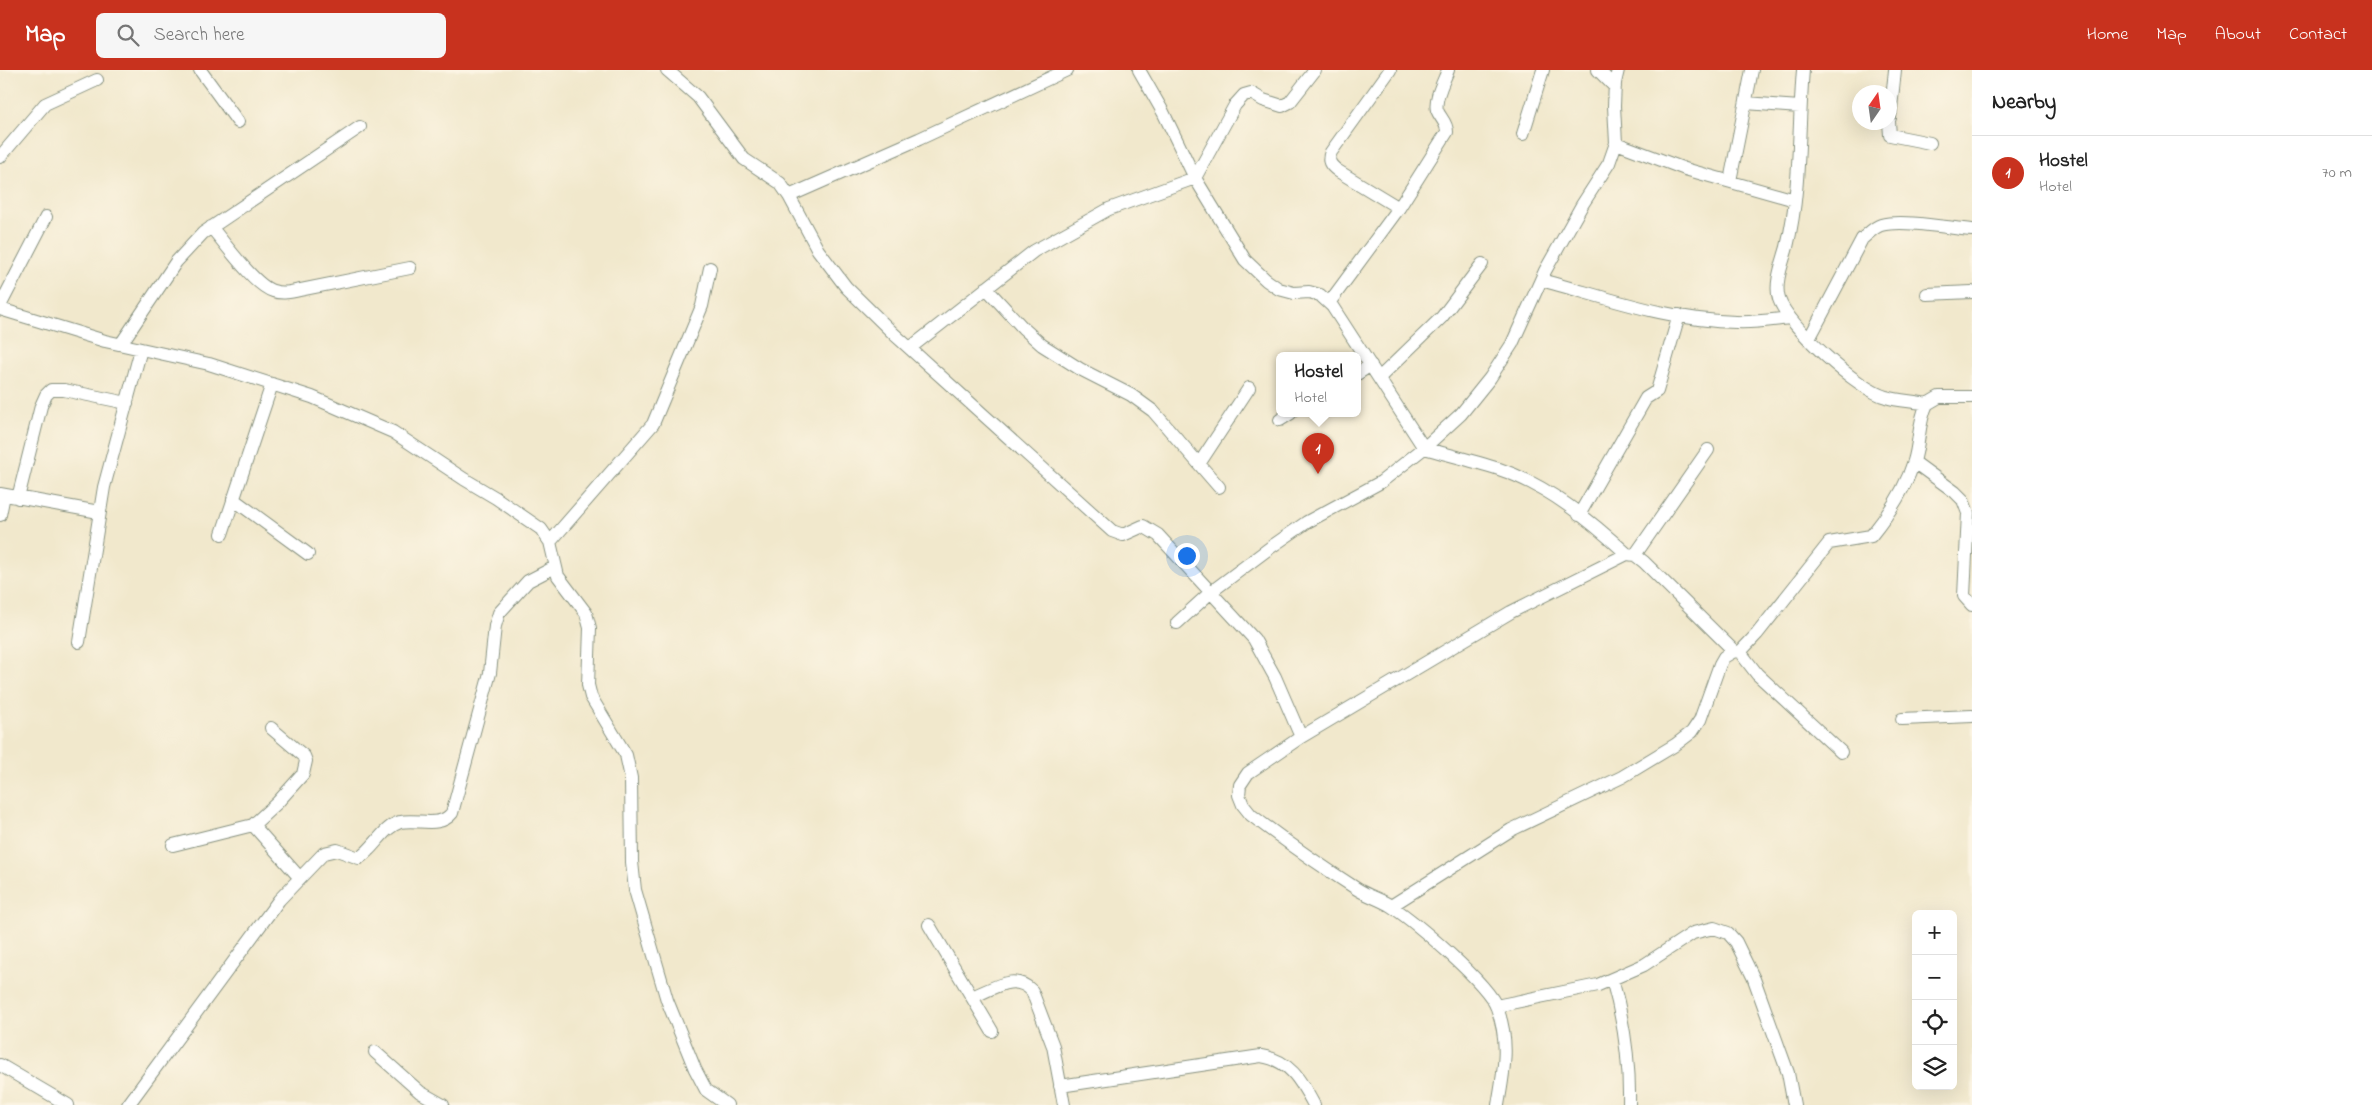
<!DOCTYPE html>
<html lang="en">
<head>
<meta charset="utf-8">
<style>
	:root { --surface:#fff; --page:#f6f6f6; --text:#222; --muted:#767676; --line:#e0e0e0; --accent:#c8321e }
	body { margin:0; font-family:"Indie Flower",sans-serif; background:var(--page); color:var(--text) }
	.controls { position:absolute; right:15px; bottom:15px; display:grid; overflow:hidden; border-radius:8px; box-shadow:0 5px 20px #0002 }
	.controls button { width:45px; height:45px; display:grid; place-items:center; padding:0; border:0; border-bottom:1px solid var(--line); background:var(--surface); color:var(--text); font:25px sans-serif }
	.compass { position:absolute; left:1852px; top:15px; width:45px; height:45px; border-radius:50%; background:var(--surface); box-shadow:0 5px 20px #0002; rotate:13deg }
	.you { position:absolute; left:1186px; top:485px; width:18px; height:18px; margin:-12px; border:4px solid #fff; border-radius:50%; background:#1a73e8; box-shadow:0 0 0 8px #1a73e833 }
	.badge { display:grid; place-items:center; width:32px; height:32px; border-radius:50%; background:var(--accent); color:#fff; font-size:16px; font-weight:700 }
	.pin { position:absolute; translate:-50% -41px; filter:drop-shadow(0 1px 2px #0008) }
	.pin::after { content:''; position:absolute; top:26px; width:18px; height:15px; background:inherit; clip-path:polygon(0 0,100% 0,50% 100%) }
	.popup { position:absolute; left:1276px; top:282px; width:85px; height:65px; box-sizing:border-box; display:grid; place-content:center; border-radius:8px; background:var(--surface); filter:drop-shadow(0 1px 4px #0005); font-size:16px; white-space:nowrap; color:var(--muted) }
	.popup b { font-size:19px; color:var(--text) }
	.popup::after { content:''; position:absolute; left:50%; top:100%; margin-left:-10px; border:10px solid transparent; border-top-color:var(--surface) }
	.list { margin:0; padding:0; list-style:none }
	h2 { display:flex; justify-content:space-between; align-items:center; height:65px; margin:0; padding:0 20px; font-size:21px }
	h2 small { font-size:16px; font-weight:400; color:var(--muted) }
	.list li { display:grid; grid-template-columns:32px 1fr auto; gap:15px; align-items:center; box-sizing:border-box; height:75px; padding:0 20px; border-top:1px solid var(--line) }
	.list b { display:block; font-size:19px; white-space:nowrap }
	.list p { margin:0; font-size:16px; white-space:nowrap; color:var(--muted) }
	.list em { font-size:16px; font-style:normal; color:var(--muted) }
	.icon { flex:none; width:28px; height:28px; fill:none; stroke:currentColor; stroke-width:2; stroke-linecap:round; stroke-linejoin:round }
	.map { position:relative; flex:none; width:1972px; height:1035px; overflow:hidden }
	header { display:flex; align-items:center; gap:30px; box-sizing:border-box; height:70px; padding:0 25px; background:var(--accent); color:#fff }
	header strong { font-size:24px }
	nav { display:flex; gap:28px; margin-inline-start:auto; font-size:18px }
	.search { width:350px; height:45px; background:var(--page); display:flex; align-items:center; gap:12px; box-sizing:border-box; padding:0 18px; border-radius:8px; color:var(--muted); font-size:19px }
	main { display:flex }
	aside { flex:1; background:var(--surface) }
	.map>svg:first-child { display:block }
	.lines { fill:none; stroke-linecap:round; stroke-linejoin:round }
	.minor-casing { stroke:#889280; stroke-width:14 }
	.minor { stroke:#fff; stroke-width:12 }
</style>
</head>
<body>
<header>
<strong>Map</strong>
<div class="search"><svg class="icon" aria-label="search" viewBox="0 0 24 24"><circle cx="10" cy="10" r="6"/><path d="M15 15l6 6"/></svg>Search here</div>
<nav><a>Home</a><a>Map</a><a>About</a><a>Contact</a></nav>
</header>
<main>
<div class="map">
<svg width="1972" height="1035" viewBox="0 0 1972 1035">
	<rect width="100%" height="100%" fill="#fcf5e5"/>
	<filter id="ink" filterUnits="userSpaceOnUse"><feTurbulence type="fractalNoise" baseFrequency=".02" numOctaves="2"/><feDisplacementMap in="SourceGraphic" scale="10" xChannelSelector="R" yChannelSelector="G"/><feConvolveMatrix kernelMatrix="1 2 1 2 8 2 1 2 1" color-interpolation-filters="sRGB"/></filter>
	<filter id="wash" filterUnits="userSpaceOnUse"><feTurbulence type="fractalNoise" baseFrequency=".0096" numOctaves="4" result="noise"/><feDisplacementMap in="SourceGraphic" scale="20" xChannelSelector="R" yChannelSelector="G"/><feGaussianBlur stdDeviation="1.12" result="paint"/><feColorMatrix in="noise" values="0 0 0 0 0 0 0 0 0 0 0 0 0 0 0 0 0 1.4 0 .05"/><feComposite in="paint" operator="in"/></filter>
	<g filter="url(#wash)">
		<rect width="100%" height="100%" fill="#f1e8cc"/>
	</g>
	<g filter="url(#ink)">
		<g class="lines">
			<defs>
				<path id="minor" d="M200,0l38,52
					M667,0l31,27 46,62 36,24 9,13 29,54 28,37 49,48 217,196 11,4 20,-9 15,9 96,104 21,38 26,60
					M1139,0l24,42 32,66 50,82 21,20 13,9 15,4 15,-1 11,3 12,11 92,142c25,7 50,13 75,21 48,16 91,51 128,85
					M1390,0l-59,82c-4,9 -1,13 7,19l61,37
					M1598,0l17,17
					M1803,0c-5,59 -2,120 -16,177 -4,15 -13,36 -8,52 9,27 79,91 107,98 12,4 27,4 41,7
					M1746,33l54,4
					M1890,48l5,-48
					M1889,52l1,13 40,8
					M1523,64l20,-64
					M1616,73l69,26 110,31
					M0,87l45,-53 52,-24
					M1730,111l22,-111
					M789,126l130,-57 148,-69
					M211,157c13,15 44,59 62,64 9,3 18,1 27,-1l110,-22
					M1541,210c64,17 129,41 195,42 18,1 36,-2 54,-4
					M986,218l37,40 19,17 38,24 51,26 22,16 66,76
					M1927,224l45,-2
					M1329,233l70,-95 48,-76c0,-10 -7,-14 -10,-22 -3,-12 7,-29 11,-40
					M0,236l46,-89
					M0,239l105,32 104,23 103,33 81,35 71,47 32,19 45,31 9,13 8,34 28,37 4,15 -2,57 3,12 35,58 5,23 1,84 3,28 32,110 28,69 11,21 21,15
					M1809,269l53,-100c6,-5 12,-12 19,-14 21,-6 68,3 91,5
					M121,274l55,-82 27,-29 157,-106
					M910,278l124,-97 75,-42 86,-31 40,-73 9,-10 7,-2 12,7 19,6 8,-4 25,-32
					M1357,304l14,-9
					M1379,308l63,-61 40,-53
					M1280,350l11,-7
					M1914,392l41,30 8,8 5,13 -4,83 8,9
					M1199,394l50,-76
					M0,424l99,18
					M18,428l23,-92 5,-11 5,-5h13l63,13
					M233,429l75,55
					M0,445l4,-20
					M1579,445l67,-117 11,-7 22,-76
					M222,464l50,-150
					M550,472l103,-118 49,-118 8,-38
					M1635,485l73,-105
					M1177,553l34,-31 60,-45 36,-25 74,-40 43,-34 37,-34 29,-36 22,-34 33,-73 37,-66 27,-42 7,-20 -2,-37 1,-23 3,-13
					M79,572l25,-155 37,-138
					M1740,582l17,22 84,78
					M1902,649l70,-3
					M253,755l47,53
					M173,775l80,-20 24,-22 26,-29 3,-13 -2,-5 -33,-28
					M1391,836l120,-76 111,-53 53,-32 17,-13 8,-12 20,-56 4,-7 10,-6
					M929,855l63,106
					M1612,909c12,42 18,82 17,126
					M972,927c21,-8 42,-25 60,-6l21,55 11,59
					M1496,936l102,-21 46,-20 49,-32 21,-5 14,5 8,9 18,37 34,94 6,32
					M375,982l45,40 23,13
					M0,995l68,40
					M1060,1016l201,-30c29,4 40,25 53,49
					M128,1035l151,-205 45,-47 13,-3 22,8c16,-10 23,-30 41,-36 18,-4 39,7 52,-9l38,-140 5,-47 4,-13 29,-32 27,-14
					M1498,1035c6,-35 12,-63 -1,-97 -9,-25 -82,-86 -106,-102 -11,-7 -23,-10 -34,-17 -36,-23 -72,-48 -106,-74l-8,-10 -4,-10 1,-10 8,-12 53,-36 210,-125 116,-58 8,1 9,7 90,89 6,1 17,-18 72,-91 42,-7c17,-21 35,-49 43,-75 6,-19 4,-39 13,-57l12,-7h33"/>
			</defs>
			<!-- minor casing -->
			<use href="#minor" class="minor-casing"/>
			<!-- minor -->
			<use href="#minor" class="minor"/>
		</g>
	</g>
</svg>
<div class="controls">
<button>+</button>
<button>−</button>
<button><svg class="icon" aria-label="locate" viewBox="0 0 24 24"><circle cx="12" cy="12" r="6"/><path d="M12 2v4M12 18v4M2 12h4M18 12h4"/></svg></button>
<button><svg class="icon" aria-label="layers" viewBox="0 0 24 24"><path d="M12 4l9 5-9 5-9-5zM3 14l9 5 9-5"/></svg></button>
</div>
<svg class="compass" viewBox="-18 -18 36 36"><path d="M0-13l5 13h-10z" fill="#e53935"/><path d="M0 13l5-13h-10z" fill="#767676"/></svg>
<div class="you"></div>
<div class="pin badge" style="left:1318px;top:404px">1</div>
<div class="popup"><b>Hostel</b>Hotel</div>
</div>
<aside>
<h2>Nearby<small></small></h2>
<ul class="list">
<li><span class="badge">1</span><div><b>Hostel</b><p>Hotel</p></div><em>70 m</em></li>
</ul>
</aside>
</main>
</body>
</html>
